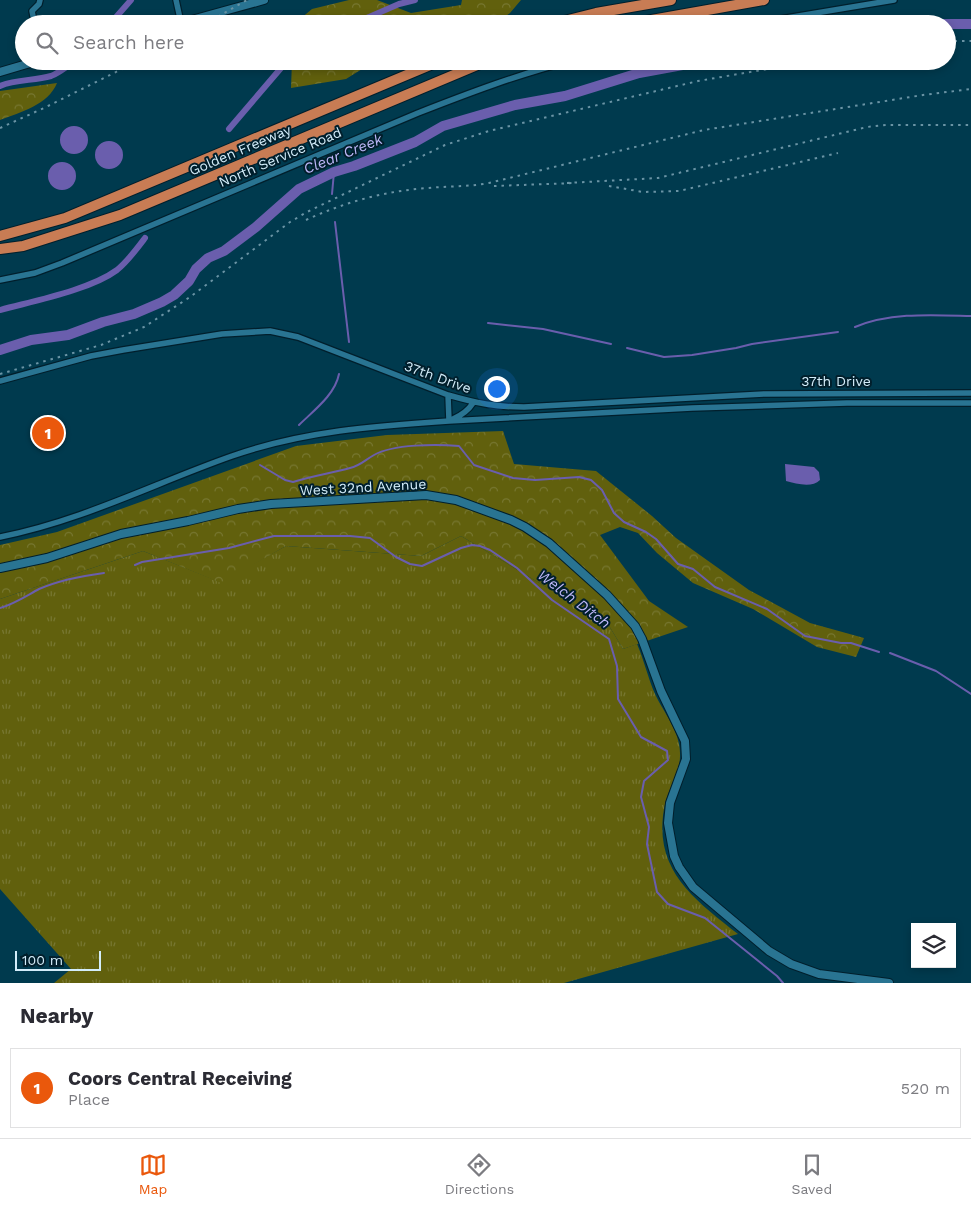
<!DOCTYPE html>
<html lang="en">
<head>
<meta charset="utf-8">
<style>
	:root { --surface:#fff; --page:#f2f2f3; --text:#2b2b33; --muted:#7c7c81; --line:#e1e1e2; --accent:#ea580c }
	body { margin:0; font-family:"Work Sans",sans-serif; background:var(--page); color:var(--text) }
	.controls { position:absolute; right:15px; bottom:15px; display:grid; overflow:hidden; border-radius:0px; box-shadow:0 2px 8px #0003 }
	.controls button { width:45px; height:45px; display:grid; place-items:center; padding:0; border:0; border-bottom:1px solid var(--line); background:var(--surface); color:var(--text); font:25px sans-serif }
	.scale { position:absolute; left:15px; bottom:12px; width:86px; box-sizing:border-box; padding-left:5px; border:2px solid #d3edfa; border-top:0; font-size:14px; line-height:18px; white-space:nowrap; color:#d3edfa; -webkit-text-stroke:4px #011f2c; paint-order:stroke }
	.you { position:absolute; left:496px; top:388px; width:18px; height:18px; margin:-12px; border:4px solid #fff; border-radius:50%; background:#1a73e8; box-shadow:0 0 0 8px #1a73e833 }
	.badge { display:grid; place-items:center; width:32px; height:32px; border-radius:50%; background:var(--accent); color:#fff; font-size:16px; font-weight:700 }
	.pin { position:absolute; translate:-50% -50%; border:2px solid #fff; box-shadow:0 1px 5px #0006 }
	.list { margin:0; padding:0; list-style:none }
	h2 { display:flex; justify-content:space-between; align-items:center; height:65px; margin:0; padding:0 20px; font-size:21px }
	h2 small { font-size:16px; font-weight:400; color:var(--muted) }
	.list li { display:grid; grid-template-columns:32px 1fr auto; gap:15px; align-items:center; box-sizing:border-box; height:80px; margin:0 10px 10px; padding:0 10px; border:1px solid var(--line); border-radius:0px }
	.list b { display:block; font-size:19px; white-space:nowrap }
	.list p { margin:0; font-size:16px; white-space:nowrap; color:var(--muted) }
	.list em { font-size:16px; font-style:normal; color:var(--muted) }
	.icon { flex:none; width:28px; height:28px; fill:none; stroke:currentColor; stroke-width:2; stroke-linecap:round; stroke-linejoin:round }
	.map { position:relative; flex:none; width:971px; height:983px; overflow:hidden }
	.search { position:absolute; background:var(--surface); box-shadow:0 2px 8px #0003; left:15px; right:15px; top:15px; height:55px; display:flex; align-items:center; gap:12px; box-sizing:border-box; padding:0 18px; border-radius:28px; color:var(--muted); font-size:19px }
	.sheet { height:155px; background:var(--surface) }
	nav { display:flex; justify-content:space-around; align-items:center; box-sizing:border-box; height:70px; border-top:1px solid var(--line); background:var(--surface); font-size:14px; color:var(--muted) }
	nav a { display:grid; justify-items:center; gap:2px }
	nav .on { color:var(--accent) }
	.map>svg:first-child { display:block }
	.grass { fill:url(#grass-tufts) }
	.forest { fill:url(#forest-crowns) }
	.water { fill:#6a5ead }
	.lines { fill:none; stroke-linecap:round; stroke-linejoin:round }
	.stream { stroke:#6a5ead; stroke-width:2 }
	.canal { stroke:#6a5ead; stroke-width:6 }
	.river { stroke:#6a5ead; stroke-width:10 }
	.street-casing { stroke:#011f2c; stroke-width:8 }
	.secondary-casing { stroke:#011f2c; stroke-width:10 }
	.highway-casing { stroke:#011f2c; stroke-width:12 }
	.street { stroke:#297492; stroke-width:5.5 }
	.secondary { stroke:#297492; stroke-width:8 }
	.highway { stroke:#c87c54; stroke-width:10 }
	.rail { stroke:#6a94a5; stroke-width:2; stroke-dasharray:2.5 5; stroke-linecap:butt }
	.labels { text-anchor:middle; stroke-width:4; stroke-linejoin:round; paint-order:stroke }
	.street-label { font-size:14px; fill:#d3edfa; stroke:#011f2c }
	.water-label { font-size:15px; font-style:italic; fill:#bdb7f8; stroke:#011f2c }
</style>
</head>
<body>
<div class="map">
<svg width="971" height="983" viewBox="0 0 971 983">
	<defs>
		<pattern id="grass-tufts" width="24" height="20" patternUnits="userSpaceOnUse" patternTransform="scale(1.25)"><rect width="24" height="20" fill="#61600d"/><path d="M3 7l-1-3M5 7V3M7 7l1-3M15 17l-1-3M17 17v-4M19 17l1-3" fill="none" stroke="#777731"/></pattern>
		<pattern id="forest-crowns" width="20" height="18" patternUnits="userSpaceOnUse" patternTransform="scale(1.25)"><rect width="20" height="18" fill="#61600d"/><path d="M2 6a3 3 0 1 1 6 0M12 15a3 3 0 1 1 6 0" fill="none" stroke="#777731"/></pattern>
	</defs>
	<rect width="100%" height="100%" fill="#003a4e"/>
	<!-- grass -->
	<path class="grass" d="M461,536l147,88 15,25 14,-5c7,16 11,34 18,50 9,19 25,38 25,59 1,19 -11,34 -15,51 -14,65 29,95 73,130l-174,49h-510l17,-14 -71,-80v-290l143,-48 77,31 66,-36 135,10z"/>
	<!-- forest -->
	<path class="forest" d="M349,0h28l34,13 50,-8 1,-5h59l-11,13 -15,11h-201l18,-15z
		M292,61h83l-29,18 -55,9z
		M57,83c-9,22 -36,29 -57,37v-29z
		M503,431l11,33 82,7 56,45 24,22 73,52 61,33 54,15 -8,19 -39,-10 -64,-38 -60,-26 -36,-30 -19,-20 -18,-6 -20,8 49,66 39,26 -65,22 -15,-25 -147,-88 -40,20 -135,-10 -65,37 -78,-32 -143,48v-54l57,-13 239,-86 91,-11z"/>
	<!-- water -->
	<path class="water" d="M60 140a14 14 0 1 1 28 0a14 14 0 1 1-28 0Z
		M95 155a14 14 0 1 1 28 0a14 14 0 1 1-28 0Z
		M48 176a14 14 0 1 1 28 0a14 14 0 1 1-28 0Z
		M785,464l29,3 5,5 1,8c-8,8 -23,4 -34,1z"/>
	<g class="lines">
		<!-- stream -->
		<path class="stream" d="M332,194l2,-22
			M335,222l14,120
			M488,323l55,6 68,15
			M855,327c36,-15 78,-12 116,-11
			M627,348l37,9 28,-2 44,-7 16,-4 86,-12
			M299,425c14,-14 36,-30 40,-51
			M260,465l25,15 8,2c19,-6 39,-9 57,-14 10,-2 15,-8 24,-13 19,-11 63,-11 85,-9l15,19 39,13 22,2 44,-3 12,3 11,10 12,23 10,9 22,10 10,7 22,25 15,5 22,18 52,22 38,27 36,7h10l28,9
			M135,565l7,-3 87,-14 45,-12h76l20,2 26,19 14,7 12,2 39,-18 11,-3 8,1 10,4 27,18 35,32 57,39 8,27 1,33 23,38 26,14 1,9 -24,21 -3,16 8,30 -2,17 10,48 11,12 37,14 72,58 6,7
			M0,608c14,-4 26,-12 39,-19 21,-9 42,-13 65,-16
			M890,653l46,18 35,23"/>
		<!-- canal -->
		<path class="canal" d="M110,24l21,-24
			M353,24l46,-20 16,-4
			M0,86c16,-7 34,-5 51,-10 8,-3 16,-10 24,-15
			M229,129l58,-68
			M0,310c33,-9 90,-20 117,-40 11,-9 19,-20 28,-32"/>
		<!-- river -->
		<path class="river" d="M938,24h33
			M0,350l31,-10 37,-5 35,-13 31,-8 28,-12 12,-7 15,-14 7,-12 12,-11 16,-7 32,-24 43,-38 35,-17 20,-6 61,-24 28,-16 72,-21 50,-9 74,-23 65,-12"/>
		<defs>
			<path id="street" d="M176,0l5,23
				M37,24l-4,-8 -1,-5 7,-7 1,-4
				M750,24l144,-24
				M0,280l35,-7 27,-10 356,-150c51,-20 101,-39 153,-52
				M0,381l91,-25 32,-6 99,-16 48,-3 28,6 150,58c28,8 47,12 76,12l240,-13 207,-1
				M453,419c9,-4 15,-8 20,-16
				M449,421l243,-13 155,-5h124
				M0,537c82,-16 155,-54 232,-81 71,-25 143,-30 217,-35l-1,-26"/>
			<path id="secondary" d="M177,24l87,-24
				M0,72l37,-11
				M0,568l47,-10 74,-24 67,-13 50,-12 33,-5 155,-9 30,5 55,20 14,7 24,16 58,52 28,31 7,13 19,52 24,50 1,18 -16,44 -2,20 6,33 5,11 14,20 76,64 22,13 28,10 70,9"/>
			<path id="highway" d="M552,24l44,-11 75,-13
				M629,24l135,-24
				M0,236l65,-18 375,-157
				M0,249l23,-3 97,-31 367,-154"/>
		</defs>
		<!-- street casing -->
		<use href="#street" class="street-casing"/>
		<!-- secondary casing -->
		<use href="#secondary" class="secondary-casing"/>
		<!-- highway casing -->
		<use href="#highway" class="highway-casing"/>
		<!-- street -->
		<use href="#street" class="street"/>
		<!-- secondary -->
		<use href="#secondary" class="secondary"/>
		<!-- highway -->
		<use href="#highway" class="highway"/>
		<!-- rail -->
		<path class="rail" d="M205,24l42,-24
			M947,41h24
			M0,128l44,-20 94,-47
			M567,183l91,-5 209,-51 19,-2h85
			M494,186l80,-3
			M609,186l34,6 36,-1 159,-38
			M306,220c39,-18 79,-29 122,-32 20,-2 40,-1 61,-5l215,-53 219,-35 48,-6
			M0,374l101,-29 43,-18 46,-30 100,-75 17,-10 138,-67 44,-14 209,-50 116,-20"/>
	</g>
	<g class="labels">
		<!-- street labels -->
		<g class="street-label">
			<text transform="translate(240 150) rotate(-23)" y="5">Golden Freeway</text>
			<text transform="translate(280 157) rotate(-23)" y="5">North Service Road</text>
			<text transform="translate(438 377) rotate(20)" y="5">37th Drive</text>
			<text x="836" y="386">37th Drive</text>
			<text transform="translate(363 487) rotate(-3)" y="5">West 32nd Avenue</text>
		</g>
		<!-- water labels -->
		<g class="water-label">
			<text transform="translate(343 154) rotate(-22)" y="5">Clear Creek</text>
			<text transform="translate(574 599) rotate(37)" y="5">Welch Ditch</text>
		</g>
	</g>
</svg>
<div class="controls">
<button><svg class="icon" aria-label="layers" viewBox="0 0 24 24"><path d="M12 4l9 5-9 5-9-5zM3 14l9 5 9-5"/></svg></button>
</div>
<div class="scale">100 m</div>
<div class="you"></div>
<div class="pin badge" style="left:48px;top:433px">1</div>
<div class="search"><svg class="icon" aria-label="search" viewBox="0 0 24 24"><circle cx="10" cy="10" r="6"/><path d="M15 15l6 6"/></svg>Search here</div>
</div>
<section class="sheet">
<h2>Nearby<small></small></h2>
<ul class="list">
<li><span class="badge">1</span><div><b>Coors Central Receiving</b><p>Place</p></div><em>520 m</em></li>
</ul>
</section>
<nav>
<a class="on"><svg class="icon" aria-label="map" viewBox="0 0 24 24"><path d="M3 6l6-2 6 2 6-2v14l-6 2-6-2-6 2zM9 4v14M15 6v14"/></svg>Map</a>
<a><svg class="icon" aria-label="directions" viewBox="0 0 24 24"><path d="M12 3l9 9-9 9-9-9zM9 14v-3h6M13 9l2 2-2 2"/></svg>Directions</a>
<a><svg class="icon" aria-label="saved" viewBox="0 0 24 24"><path d="M7 4h10v16l-5-4-5 4z"/></svg>Saved</a>
</nav>
</body>
</html>
